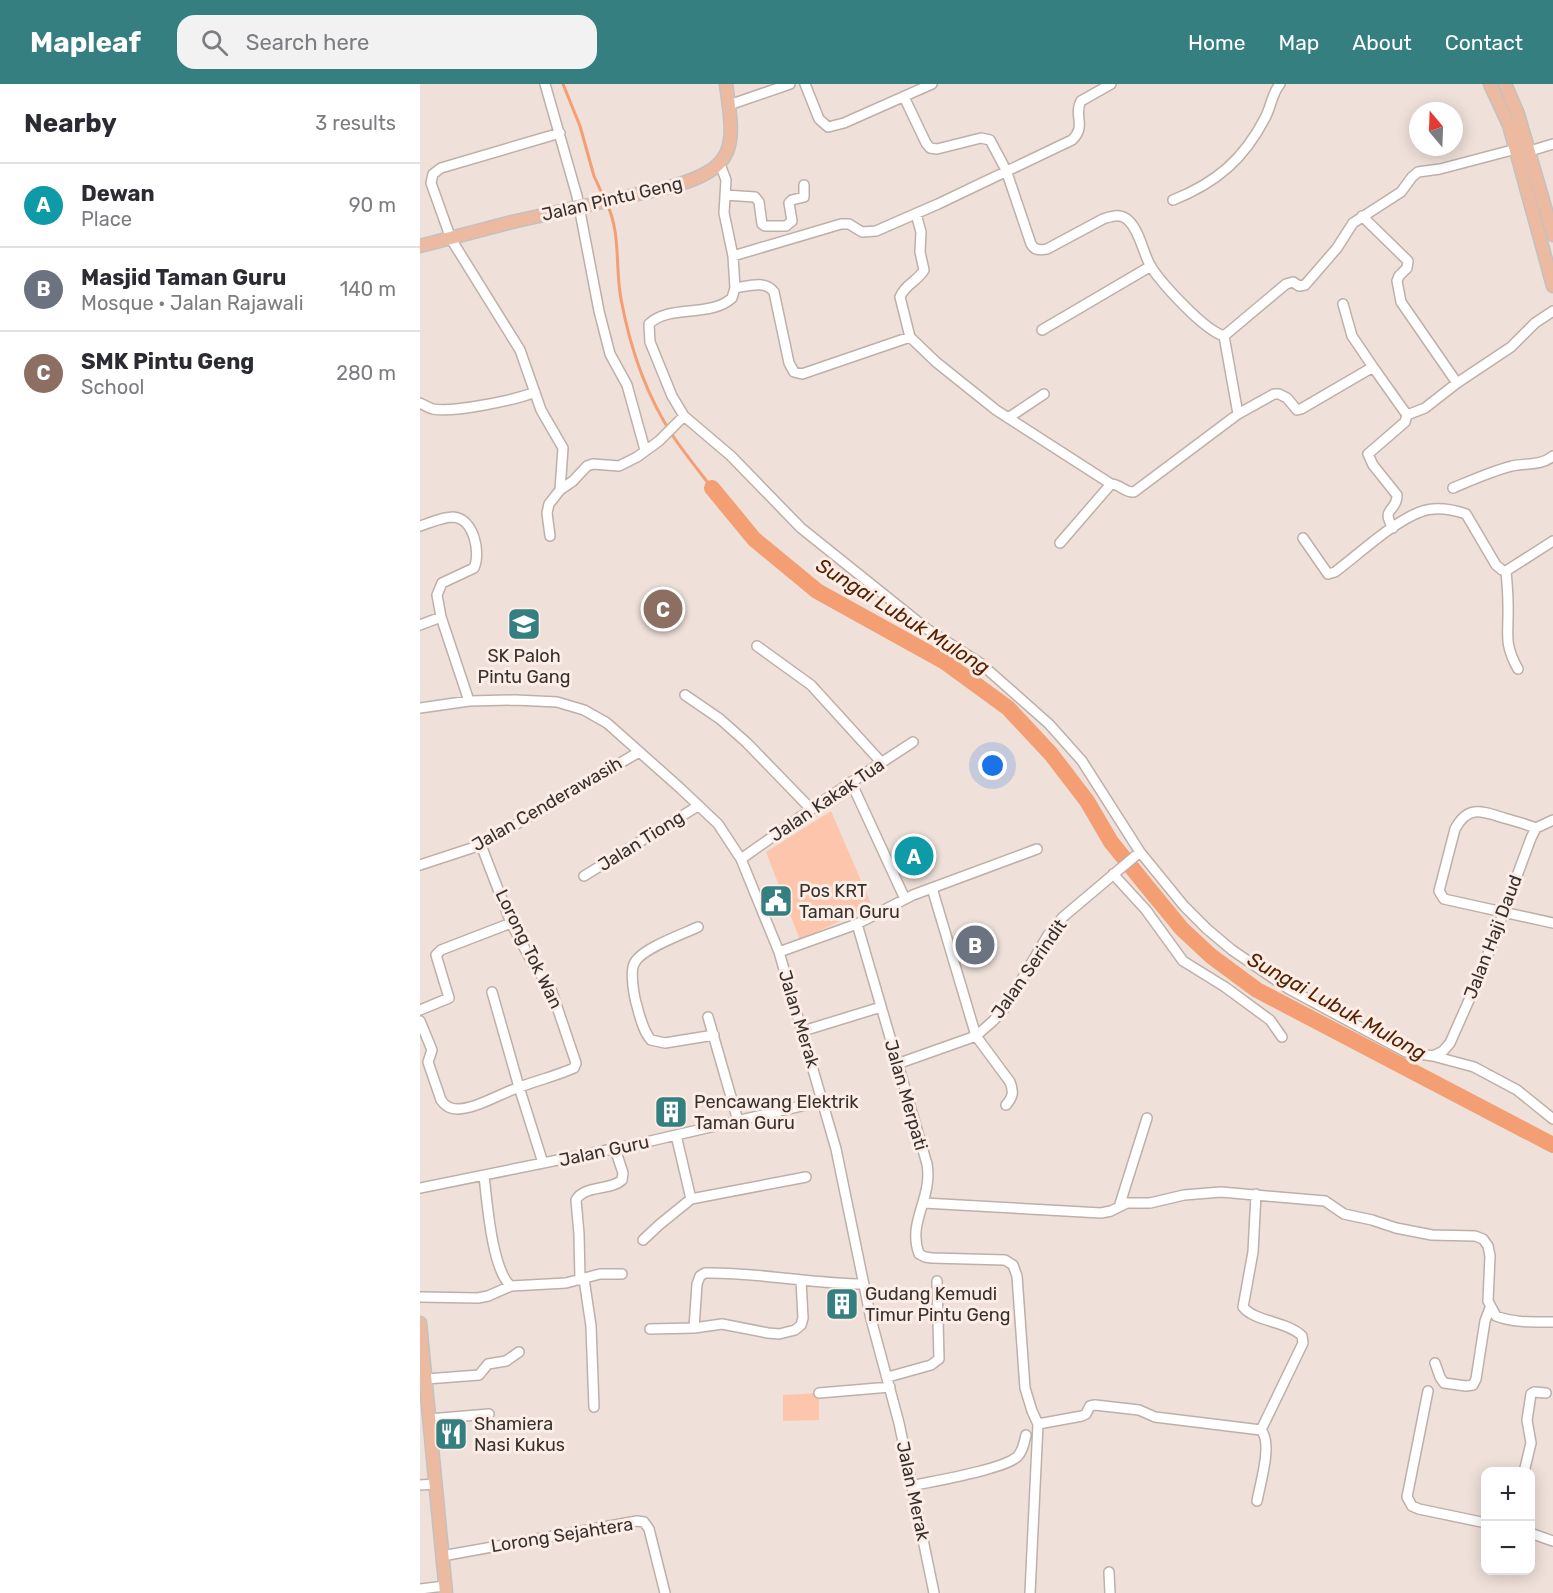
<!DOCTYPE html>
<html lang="en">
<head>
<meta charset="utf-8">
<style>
	:root { --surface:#fff; --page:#f2f2f3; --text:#2b2b33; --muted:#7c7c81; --line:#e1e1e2; --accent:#367f80 }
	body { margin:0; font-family:Rubik,sans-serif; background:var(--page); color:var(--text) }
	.controls { position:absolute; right:18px; bottom:18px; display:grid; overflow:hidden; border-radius:12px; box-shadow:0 3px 15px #0003 }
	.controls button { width:54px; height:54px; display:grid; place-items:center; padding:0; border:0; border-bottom:2px solid var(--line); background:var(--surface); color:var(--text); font:30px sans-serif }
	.compass { position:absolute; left:989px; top:18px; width:54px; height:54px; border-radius:50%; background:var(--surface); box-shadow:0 3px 15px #0003; rotate:341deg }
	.you { position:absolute; left:573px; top:682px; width:21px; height:21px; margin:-15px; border:4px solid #fff; border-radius:50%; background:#1a73e8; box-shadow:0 0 0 9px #1a73e833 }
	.badge { display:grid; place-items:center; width:39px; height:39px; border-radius:50%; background:var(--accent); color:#fff; font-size:20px; font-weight:700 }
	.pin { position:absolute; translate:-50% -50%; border:3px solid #fff; box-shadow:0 2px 6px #0006 }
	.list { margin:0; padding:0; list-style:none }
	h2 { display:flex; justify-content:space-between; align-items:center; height:78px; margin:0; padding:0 24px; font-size:26px }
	h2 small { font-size:20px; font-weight:400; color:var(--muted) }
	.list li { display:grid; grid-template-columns:39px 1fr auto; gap:18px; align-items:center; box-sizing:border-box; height:84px; padding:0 24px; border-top:2px solid var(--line) }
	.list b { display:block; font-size:22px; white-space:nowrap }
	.list p { margin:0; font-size:20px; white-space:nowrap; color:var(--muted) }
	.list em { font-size:20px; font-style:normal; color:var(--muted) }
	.icon { flex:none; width:33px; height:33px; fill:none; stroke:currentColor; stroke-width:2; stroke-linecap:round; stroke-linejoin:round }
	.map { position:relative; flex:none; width:1133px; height:1509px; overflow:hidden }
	header { display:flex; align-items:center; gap:36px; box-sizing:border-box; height:84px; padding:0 30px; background:var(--accent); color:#fff }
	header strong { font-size:28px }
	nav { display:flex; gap:33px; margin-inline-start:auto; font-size:21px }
	.search { width:420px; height:54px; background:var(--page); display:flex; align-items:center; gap:15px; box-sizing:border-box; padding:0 21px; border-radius:18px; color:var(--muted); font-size:22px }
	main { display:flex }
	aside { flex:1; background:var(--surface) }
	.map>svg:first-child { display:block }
	.green { fill:#fdc6ac }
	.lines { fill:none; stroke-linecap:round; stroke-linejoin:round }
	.stream { stroke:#f49e74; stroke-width:3 }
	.river { stroke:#f49e74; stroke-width:16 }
	.minor-casing { stroke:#beb0a9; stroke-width:12 }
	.major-casing { stroke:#c3c1c0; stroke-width:15 }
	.minor { stroke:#fff; stroke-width:9 }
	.major { stroke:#ecbaa1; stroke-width:12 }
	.major-bridge-casing { stroke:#c3c1c0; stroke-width:15; stroke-linecap:butt }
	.major-bridge { stroke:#ecbaa1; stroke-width:12 }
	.labels { text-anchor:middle; stroke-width:6; stroke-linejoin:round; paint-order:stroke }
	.street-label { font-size:18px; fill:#37312e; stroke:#fcede6 }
	.poi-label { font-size:18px; fill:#37312e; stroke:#fcede6; text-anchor:start }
	.water-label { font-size:20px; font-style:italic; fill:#562101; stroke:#fcede6 }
</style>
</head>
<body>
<header>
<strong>Mapleaf</strong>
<div class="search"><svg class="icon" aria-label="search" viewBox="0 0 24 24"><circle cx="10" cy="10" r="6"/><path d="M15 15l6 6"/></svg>Search here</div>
<nav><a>Home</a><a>Map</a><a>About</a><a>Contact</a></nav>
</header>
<main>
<aside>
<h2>Nearby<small>3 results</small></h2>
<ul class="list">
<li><span class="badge" style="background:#0f9aa8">A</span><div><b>Dewan</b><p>Place</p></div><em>90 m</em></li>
<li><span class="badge" style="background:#6b7280">B</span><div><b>Masjid Taman Guru</b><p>Mosque · Jalan Rajawali</p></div><em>140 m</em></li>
<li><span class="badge" style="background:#8d6e63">C</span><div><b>SMK Pintu Geng</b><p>School</p></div><em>280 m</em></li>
</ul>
</aside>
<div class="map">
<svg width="1133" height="1509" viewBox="0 0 1133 1509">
	<rect width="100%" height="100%" fill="#efe0d9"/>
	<!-- green -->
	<path class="green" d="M411,727l41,95 -72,34 -34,-88z
		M399,1309v27l-36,1v-26z"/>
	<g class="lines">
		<!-- stream -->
		<path class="stream" d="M143,0l17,42 14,50 10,22
			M187,120c14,29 8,64 14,95 9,49 25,96 52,137 12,18 26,35 39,52"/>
		<!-- river -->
		<path class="river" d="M292,404l42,51 63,52 128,71 63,46 43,46 36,47 24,41 34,42 37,45 29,27 46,34 296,155"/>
		<defs>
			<path id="minor" d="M125,0l32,112 22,115 11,43 17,31 18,65
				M385,0l14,35 9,8 16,-4 88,-39
				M484,13l22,46 4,5 7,1 44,-11 9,2 16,30 25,74c4,7 9,6 16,5l56,-30c10,-3 18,-6 26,2 11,11 14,32 22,46 12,18 53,63 73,69
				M309,21l61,-21
				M1110,67l23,-7
				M300,80l6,16 -2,33 9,43 2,32 -3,10c-22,20 -63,6 -83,26l1,18 22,54 12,20 47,40 70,72 126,101 53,34 69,61 33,37 58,91
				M305,111l30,2 4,5 3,22 3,2h21l6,-5 -3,-18 3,-3 12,-3v-12
				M753,116c43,-17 71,-41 92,-82 6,-11 7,-25 15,-34
				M942,132l46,45 -1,7 -8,8 -2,5 4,21 56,81
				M313,172l108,-32h8l13,8 14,-1 62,-27 134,-64c15,-14 1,-25 9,-39l30,-17
				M315,204c14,-2 30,-8 39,4l15,71 5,9 8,2 108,-37 26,25 60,48 115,74
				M923,220l9,32 21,31
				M622,246l109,-64
				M804,252l62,-52 7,-2 6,4 6,-1 32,-37 16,-25 48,-31 11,-15 6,-5 22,-3 76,-20
				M804,252l14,78
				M490,253l-10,-40c5,-13 18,-16 24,-27l-4,-18 1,-20 -5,-18
				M0,319c4,2 9,5 13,6 19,4 83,-9 102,-17
				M987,331l18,-7 32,-25 54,-36 24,-24 18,-12
				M588,334l36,-24
				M1033,404c19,-8 39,-17 59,-22 14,-3 29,0 41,-10
				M140,406l13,-9 14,-15 6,-2 26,2 18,-9 22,-16 25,-25
				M0,442c10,-3 22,-9 33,-9 21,1 28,36 21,51l-32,15 -5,12 4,22 28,84
				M130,452l-3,-23 2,-9 11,-14 3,-42 -22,-38 -21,-60 -69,-111 -20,-56 2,-9 8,-6 119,-35
				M883,454l25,36 7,-2c24,-18 58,-50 85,-60 15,-6 31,-3 46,2l30,51 6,5 4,1 47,-30
				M640,459l51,-59c9,0 14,9 23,8l104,-78 36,-20h5l8,4 10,12 4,-1 72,-42 34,48 -2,7 -37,32 5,11 24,30c0,18 -17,12 -4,33
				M1086,487c1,11 2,22 2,34 1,28 -5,38 10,64
				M0,541l21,-8
				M337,562l54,39 71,78
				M265,611l35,24 27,24 64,66
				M0,624l49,-7 46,-1 42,2 27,8 23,13 73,65 38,36 23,35 38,93 57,197 35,170 28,104 35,170
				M431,698l54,117
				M1116,744c-11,-4 -21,-7 -32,-10 -23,-7 -36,-13 -49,11l-16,62 5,8 109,24
				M321,775l82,-58 90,-59
				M0,781l61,-20 158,-93
				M693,790l33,36 37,51 42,26 45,33 12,17
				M164,792l114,-70
				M512,804l44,148 34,46c4,10 3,15 -4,23
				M437,840l70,240c6,35 -20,57 -8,90l6,3 7,1 73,2 8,5 4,11 8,112 7,23 6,13 -8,169
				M278,843c-15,7 -58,22 -64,37 -4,8 0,33 3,42 3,11 6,25 14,34l14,3 49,-8
				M359,868l78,-28 56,-29 124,-46
				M72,908l27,95 24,76
				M0,926l29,-12 -13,-43 5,-5 70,-27
				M288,933l30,104
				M0,937l12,29 -4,12 13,38c4,6 9,9 16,9 19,0 44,-16 63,-22 18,-7 36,-11 54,-19l2,-5 -25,-74 -19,-27 -21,-39 -30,-78
				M383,947l78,-24
				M1013,972l10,-5 7,-8 31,-70 50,-135 5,-10 17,-8
				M477,980l79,-28 17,-15 12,-13 43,-73 15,-18 77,-65 44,54 23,23 25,21 57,39 117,63 27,4 41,11 43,23 36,29
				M256,1051l15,64
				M64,1092c3,25 8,95 27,110l55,-3 34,-9h22
				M0,1104l222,-45 181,-42
				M836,1110l-3,58 -10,55c12,15 44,14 59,29l1,7 -42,87c12,13 -1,54 -4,71
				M504,1119l177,10 10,-2 16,-8h23l34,-8 37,-3 104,9 19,13 28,6 24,8 36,7 43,1 8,3 5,7 2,10 -2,45 8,15c18,7 38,6 57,6
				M699,1123l28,-89
				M223,1156l16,-15 32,-26 115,-22
				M164,1195l7,47 3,81
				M160,1196l-1,-46 -3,-34c8,-15 34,-9 46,-20l1,-7 -8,-24
				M0,1213l58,1 10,-2 23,-10
				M274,1244l3,-44 3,-8 5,-3c53,-1 106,11 159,11
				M230,1245l44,-1 28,-4 46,9 11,1 16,-4 6,-5 2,-7 -2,-38
				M1015,1279l5,14 4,6 22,3 7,-1 3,-6 9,-58 5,-13
				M468,1293l43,-12 8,-6 -2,-78
				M6,1295l53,-4 9,-11 18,-3 13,-9
				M1008,1307l-21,106 5,9 7,3 67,14
				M399,1309l71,-6
				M9,1335l60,-5
				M618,1340l44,-8 4,-2 4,-8 5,-1 44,5 16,7 106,13
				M1104,1388l7,-29 -4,-23 4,-26 3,-2 12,1
				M0,1401l15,-1
				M491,1402c23,-5 90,-16 106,-29 6,-6 7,-14 9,-22
				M1110,1449l23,8
				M22,1472l195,-35 7,1 5,7 16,64
				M689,1488l1,21
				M0,1505l25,-3"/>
			<path id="major" d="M1070,0l19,41 44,161
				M1085,0l13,30 35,121
				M250,103c68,-19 65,-40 56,-103
				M0,162l92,-24
				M0,1239l26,270"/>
		</defs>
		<!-- minor casing -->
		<use href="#minor" class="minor-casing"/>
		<!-- major casing -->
		<use href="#major" class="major-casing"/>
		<!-- minor -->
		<use href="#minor" class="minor"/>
		<!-- major -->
		<use href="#major" class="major"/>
		<defs>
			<path id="major-bridge" d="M92,138l158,-35"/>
		</defs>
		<!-- major-bridge casing -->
		<use href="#major-bridge" class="major-bridge-casing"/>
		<!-- major-bridge -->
		<use href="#major-bridge" class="major-bridge"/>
	</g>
	<!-- icons -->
	<defs>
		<symbol id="school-square" viewBox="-11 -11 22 22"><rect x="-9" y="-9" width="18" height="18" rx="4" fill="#367f80" stroke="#fcede6"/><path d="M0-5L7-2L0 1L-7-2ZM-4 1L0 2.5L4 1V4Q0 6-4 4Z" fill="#fff"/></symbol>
		<symbol id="civic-square" viewBox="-11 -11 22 22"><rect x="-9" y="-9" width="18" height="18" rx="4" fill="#367f80" stroke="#fcede6"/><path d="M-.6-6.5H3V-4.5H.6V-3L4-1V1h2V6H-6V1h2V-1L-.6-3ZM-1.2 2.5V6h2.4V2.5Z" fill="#fff"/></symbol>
		<symbol id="building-square" viewBox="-11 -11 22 22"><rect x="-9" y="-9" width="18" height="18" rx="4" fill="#367f80" stroke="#fcede6"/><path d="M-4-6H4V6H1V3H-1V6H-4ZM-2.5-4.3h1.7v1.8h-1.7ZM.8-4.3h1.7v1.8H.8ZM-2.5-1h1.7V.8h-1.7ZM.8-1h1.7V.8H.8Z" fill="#fff"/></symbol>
		<symbol id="restaurant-square" viewBox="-11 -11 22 22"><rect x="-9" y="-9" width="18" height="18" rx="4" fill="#367f80" stroke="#fcede6"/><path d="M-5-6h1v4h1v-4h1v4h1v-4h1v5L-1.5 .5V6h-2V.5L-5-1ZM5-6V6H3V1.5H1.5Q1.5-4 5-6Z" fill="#fff"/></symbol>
	</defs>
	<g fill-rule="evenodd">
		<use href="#school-square" x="85" y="521" width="38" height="38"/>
		<use href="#civic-square" x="337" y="798" width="38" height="38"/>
		<use href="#building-square" x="232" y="1009" width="38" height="38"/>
		<use href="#building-square" x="403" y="1201" width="38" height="38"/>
		<use href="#restaurant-square" x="12" y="1331" width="38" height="38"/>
	</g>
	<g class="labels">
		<!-- street labels -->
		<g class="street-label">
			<text transform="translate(192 115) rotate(-13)" y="6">Jalan Pintu Geng</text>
			<text transform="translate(407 716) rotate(-34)" y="6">Jalan Kakak Tua</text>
			<text transform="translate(127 720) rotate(-30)" y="6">Jalan Cenderawasih</text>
			<text transform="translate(221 757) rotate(-32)" y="6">Jalan Tiong</text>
			<text transform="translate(1073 853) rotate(-69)" y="6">Jalan Haji Daud</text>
			<text transform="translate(109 865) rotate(64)" y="6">Lorong Tok Wan</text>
			<text transform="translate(609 885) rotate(-55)" y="6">Jalan Serindit</text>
			<text transform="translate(379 935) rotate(73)" y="6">Jalan Merak</text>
			<text transform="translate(486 1011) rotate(74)" y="6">Jalan Merpati</text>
			<text transform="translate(184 1067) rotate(-12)" y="6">Jalan Guru</text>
			<text transform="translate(493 1407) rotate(78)" y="6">Jalan Merak</text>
			<text transform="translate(142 1451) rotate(-9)" y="6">Lorong Sejahtera</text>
		</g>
		<!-- poi labels -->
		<g class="poi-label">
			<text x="104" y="578" text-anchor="middle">SK Paloh<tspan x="104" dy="21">Pintu Gang</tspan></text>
			<text x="379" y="813">Pos KRT<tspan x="379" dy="21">Taman Guru</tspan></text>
			<text x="274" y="1024">Pencawang Elektrik<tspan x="274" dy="21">Taman Guru</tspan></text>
			<text x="445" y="1216">Gudang Kemudi<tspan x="445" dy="21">Timur Pintu Geng</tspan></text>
			<text x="54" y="1346">Shamiera<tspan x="54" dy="21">Nasi Kukus</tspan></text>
		</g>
		<!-- water labels -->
		<g class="water-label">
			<text transform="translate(483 532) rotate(32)" y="7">Sungai Lubuk Mulong</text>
			<text transform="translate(917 922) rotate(29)" y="7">Sungai Lubuk Mulong</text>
		</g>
	</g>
</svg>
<div class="controls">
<button>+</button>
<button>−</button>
</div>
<svg class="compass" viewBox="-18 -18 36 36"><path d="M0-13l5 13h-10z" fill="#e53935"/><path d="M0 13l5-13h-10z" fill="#7c7c81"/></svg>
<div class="you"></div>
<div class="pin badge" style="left:494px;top:772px;background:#0f9aa8">A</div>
<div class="pin badge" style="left:555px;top:861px;background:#6b7280">B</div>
<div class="pin badge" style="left:243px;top:525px;background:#8d6e63">C</div>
</div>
</main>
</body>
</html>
